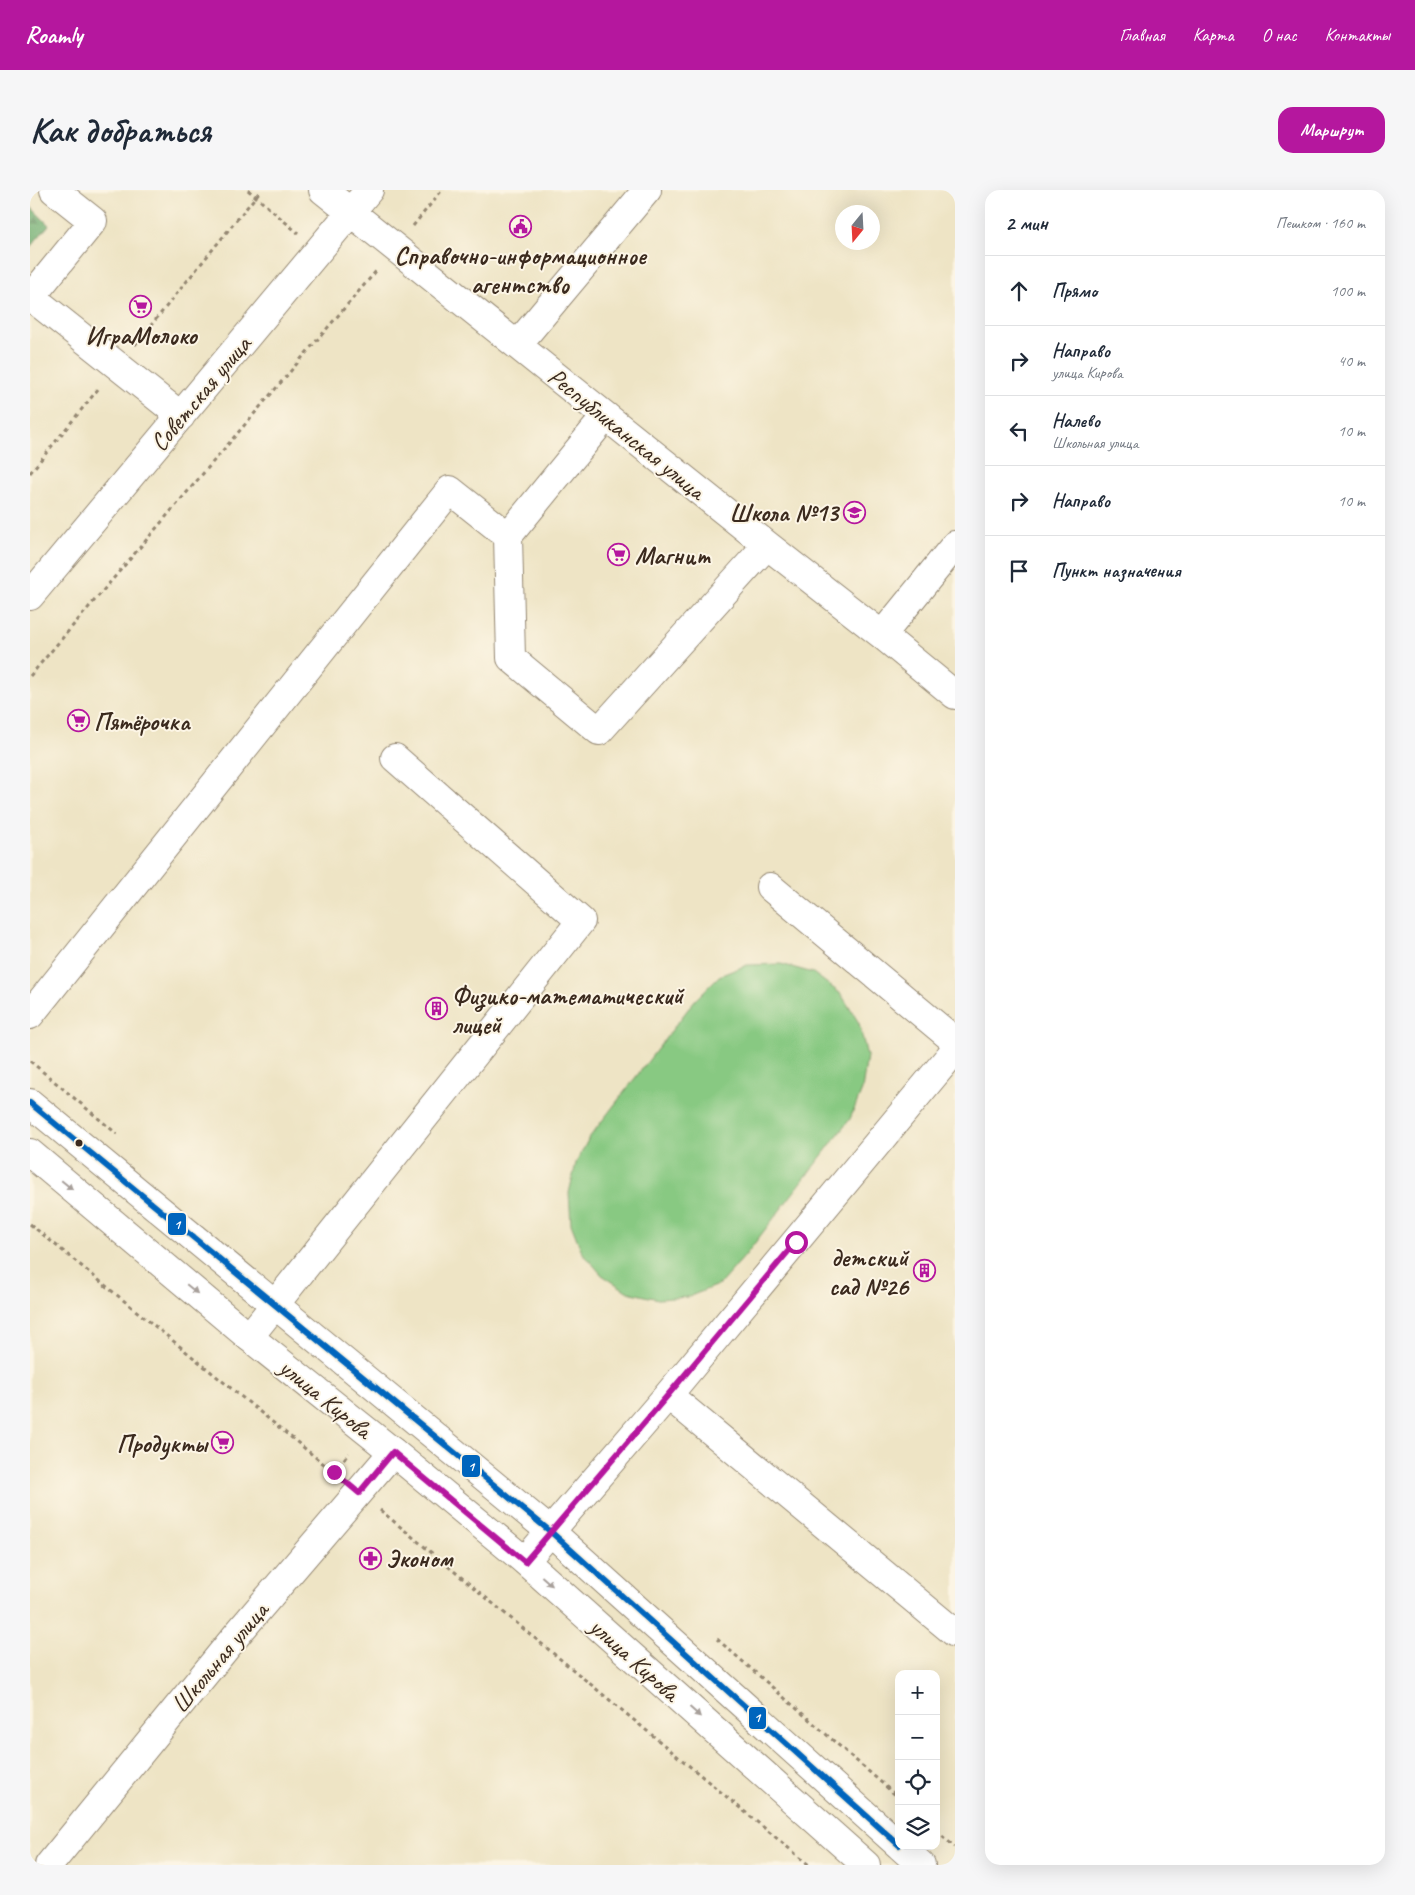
<!DOCTYPE html>
<html lang="ru">
<head>
<meta charset="utf-8">
<style>
	:root { --surface:#fff; --page:#f6f6f7; --text:#1f2937; --muted:#747a83; --line:#e0e1e3; --accent:#b5179e }
	body { margin:0; font-family:Caveat,sans-serif; background:var(--page); color:var(--text) }
	.controls { position:absolute; right:15px; bottom:15px; display:grid; overflow:hidden; border-radius:10px; box-shadow:0 5px 20px #0002 }
	.controls button { width:45px; height:45px; display:grid; place-items:center; padding:0; border:0; border-bottom:1px solid var(--line); background:var(--surface); color:var(--text); font:25px sans-serif }
	.compass { position:absolute; left:805px; top:15px; width:45px; height:45px; border-radius:50%; background:var(--surface); box-shadow:0 5px 20px #0002; rotate:198deg }
	.stop { position:absolute; width:15px; height:15px; margin:-11px; border:4px solid #b5179e; border-radius:50%; background:#fff }
	.stop.end { background:#b5179e; border-color:#fff; box-shadow:0 1px 5px #0008 }
	.list { margin:0; padding:0; list-style:none }
	h2 { display:flex; justify-content:space-between; align-items:center; height:65px; margin:0; padding:0 20px; font-size:21px }
	h2 small { font-size:16px; font-weight:400; color:var(--muted) }
	.list li { display:grid; grid-template-columns:32px 1fr auto; gap:15px; align-items:center; box-sizing:border-box; height:70px; padding:0 20px; border-top:1px solid var(--line) }
	.list b { display:block; font-size:19px; white-space:nowrap }
	.list p { margin:0; font-size:16px; white-space:nowrap; color:var(--muted) }
	.list em { font-size:16px; font-style:normal; color:var(--muted) }
	.icon { flex:none; width:28px; height:28px; fill:none; stroke:currentColor; stroke-width:2; stroke-linecap:round; stroke-linejoin:round }
	.map { position:relative; flex:none; width:925px; height:1675px; overflow:hidden; border-radius:15px }
	header { display:flex; align-items:center; gap:30px; box-sizing:border-box; height:70px; padding:0 25px; background:var(--accent); color:#fff }
	header strong { font-size:24px }
	nav { display:flex; gap:28px; margin-inline-start:auto; font-size:18px }
	.intro { display:flex; align-items:center; justify-content:space-between; box-sizing:border-box; height:120px; padding:0 30px }
	h1 { margin:0; font-size:35px }
	.button { padding:12px 22px; border-radius:15px; background:var(--accent); color:#fff; font-size:18px; font-weight:700 }
	main { display:flex; gap:30px; padding:0 30px }
	aside { flex:1; background:var(--surface); border-radius:15px; box-shadow:0 5px 20px #0002 }
	.map>svg:first-child { display:block }
	.grass { fill:#88c982; stroke:#627a50 }
	.forest { fill:url(#forest-firs); stroke:#546c47 }
	.lines { fill:none; stroke-linecap:round; stroke-linejoin:round }
	.minor-casing { stroke:#948772; stroke-width:30 }
	.major-casing { stroke:#948772; stroke-width:30 }
	.path { stroke:#948772; stroke-width:3; stroke-dasharray:4 4; stroke-linecap:butt }
	.minor { stroke:#fff; stroke-width:28 }
	.major { stroke:#fff; stroke-width:28 }
	.bus-1-casing { stroke:#fcf5e5; stroke-width:10 }
	.bus-1 { stroke:#0065bd; stroke-width:6 }
	.oneway { fill:#a79f9a }
	.route { stroke:#b5179e; stroke-width:6 }
	.bus-dot { fill:#3b2a1e; stroke:#fcf5e5; stroke-width:2 }
	.labels { text-anchor:middle; stroke-width:4; stroke-linejoin:round; paint-order:stroke }
	.poi-label { font-size:25px; font-weight:bold; fill:#3b2a1e; stroke:#fcf5e5; text-anchor:start }
	.street-label { font-size:25px; fill:#3b2a1e; stroke:#fcf5e5 }
	.line-badge { stroke:#fcf5e5; stroke-width:2 }
	.badge-label { font-size:14px; text-anchor:middle; font-weight:bold; fill:#fff }
</style>
</head>
<body>
<header>
<strong>Roamly</strong>
<nav><a>Главная</a><a>Карта</a><a>О нас</a><a>Контакты</a></nav>
</header>
<div class="intro"><h1>Как добраться</h1><a class="button">Маршрут</a></div>
<main>
<div class="map">
<svg width="925" height="1675" viewBox="0 0 925 1675">
	<defs>
		<pattern id="forest-firs" width="22" height="20" patternUnits="userSpaceOnUse" patternTransform="scale(1.25)"><rect width="22" height="20" fill="#6ead70"/><path d="M5 1l3.5 6h-7zM16 11l3.5 6h-7z" fill="#5c8d5b"/></pattern>
	</defs>
	<rect width="100%" height="100%" fill="#fcf5e5"/>
	<filter id="ink" filterUnits="userSpaceOnUse"><feTurbulence type="fractalNoise" baseFrequency=".02" numOctaves="2"/><feDisplacementMap in="SourceGraphic" scale="10" xChannelSelector="R" yChannelSelector="G"/><feConvolveMatrix kernelMatrix="1 2 1 2 8 2 1 2 1" color-interpolation-filters="sRGB"/></filter>
	<filter id="wash" filterUnits="userSpaceOnUse"><feTurbulence type="fractalNoise" baseFrequency=".0096" numOctaves="4" result="noise"/><feDisplacementMap in="SourceGraphic" scale="20" xChannelSelector="R" yChannelSelector="G"/><feGaussianBlur stdDeviation="1.12" result="paint"/><feColorMatrix in="noise" values="0 0 0 0 0 0 0 0 0 0 0 0 0 0 0 0 0 1.4 0 .05"/><feComposite in="paint" operator="in"/></filter>
	<g filter="url(#wash)">
		<rect width="100%" height="100%" fill="#eee4c5"/>
		<!-- grass -->
		<path class="grass" d="M751,774l32,9 28,21 18,29 8,33 -5,34 -12,29 -106,138 -24,27 -32,13 -30,2 -30,-7 -26,-17 -20,-23 -11,-28 -2,-31 7,-30 13,-25 106,-138 24,-24 28,-11z"/>
		<!-- forest -->
		<path class="forest" d="M0,16l19,19 -19,22z"/>
	</g>
	<g filter="url(#ink)">
		<g class="lines">
			<defs>
				<path id="minor" d="M24,0l39,31 -62,76 150,119
					M293,0l444,355 115,90 73,60
					M487,155l130,-155
					M576,226l-98,120 3,122 88,73 168,-186
					M0,406l339,-406
					M852,445l73,-90
					M740,697l185,154
					M0,825l420,-525 58,46
					M219,1147l332,-416 -186,-163
					M638,1205l287,238
					M495,1371l143,-166 287,-345
					M19,1675l190,-233 154,-180"/>
				<path id="major" d="M0,913l521,429 348,313
					M0,963l219,184 144,115 132,109 341,304
					M870,1656l21,19"/>
			</defs>
			<!-- minor casing -->
			<use href="#minor" class="minor-casing"/>
			<!-- major casing -->
			<use href="#major" class="major-casing"/>
			<!-- path -->
			<path class="path" d="M218,0l50,43
				M383,36l29,-36
				M105,155l126,-155
				M0,283l69,-85
				M0,486l347,-406
				M0,871l87,73
				M0,1034l306,250
				M304,1282l15,-19
				M350,1320l429,355
				M687,1449l182,159
				M906,1641l19,16"/>
			<!-- minor -->
			<use href="#minor" class="minor"/>
			<!-- major -->
			<use href="#major" class="major"/>
			<defs>
				<path id="bus-1" d="M0,913l521,429 348,313"/>
			</defs>
			<!-- bus-1 casing -->
			<use href="#bus-1" class="bus-1-casing"/>
			<!-- bus-1 -->
			<use href="#bus-1" class="bus-1"/>
		</g>
		<!-- one-way arrows -->
		<defs><path id="oneway-solid" d="M-6-.8H1V-3.2L6.5 0L1 3.2V.8H-6Z" transform="scale(1.25)"/></defs>
		<g class="oneway">
			<use href="#oneway-solid" transform="translate(37 995) rotate(40)"/>
			<use href="#oneway-solid" transform="translate(162 1099) rotate(40)"/>
			<use href="#oneway-solid" transform="translate(517 1391) rotate(42)"/>
			<use href="#oneway-solid" transform="translate(665 1522) rotate(42)"/>
		</g>
	</g>
	<g class="lines" filter="url(#ink)">
		<!-- route -->
		<path class="route" d="M304,1282l25,21 34,-41 132,110 143,-167 128,-153"/>
	</g>
	<!-- icons -->
	<defs>
		<symbol id="civic-ring" viewBox="-11 -11 22 22"><circle r="9.5" fill="#fcf5e5" stroke="#b5179e" stroke-width="1.5"/><path d="M-.6-6.5H3V-4.5H.6V-3L4-1V1h2V6H-6V1h2V-1L-.6-3ZM-1.2 2.5V6h2.4V2.5Z" fill="#b5179e"/></symbol>
		<symbol id="supermarket-ring" viewBox="-11 -11 22 22"><circle r="9.5" fill="#fcf5e5" stroke="#b5179e" stroke-width="1.5"/><path d="M-6-5.5h2.5l.6 2H6L4.5 2H-2.5L-4.4-4H-6ZM-1.5 3.2a1.3 1.3 0 1 0 .1 0ZM3 3.2a1.3 1.3 0 1 0 .1 0Z" fill="#b5179e"/></symbol>
		<symbol id="school-ring" viewBox="-11 -11 22 22"><circle r="9.5" fill="#fcf5e5" stroke="#b5179e" stroke-width="1.5"/><path d="M0-5L7-2L0 1L-7-2ZM-4 1L0 2.5L4 1V4Q0 6-4 4Z" fill="#b5179e"/></symbol>
		<symbol id="building-ring" viewBox="-11 -11 22 22"><circle r="9.5" fill="#fcf5e5" stroke="#b5179e" stroke-width="1.5"/><path d="M-4-6H4V6H1V3H-1V6H-4ZM-2.5-4.3h1.7v1.8h-1.7ZM.8-4.3h1.7v1.8H.8ZM-2.5-1h1.7V.8h-1.7ZM.8-1h1.7V.8H.8Z" fill="#b5179e"/></symbol>
		<symbol id="pharmacy-ring" viewBox="-11 -11 22 22"><circle r="9.5" fill="#fcf5e5" stroke="#b5179e" stroke-width="1.5"/><path d="M-2-6h4v4h4v4h-4v4h-4v-4h-4v-4h4Z" fill="#b5179e"/></symbol>
	</defs>
	<g fill-rule="evenodd">
		<use href="#civic-ring" x="478" y="24" width="25" height="25"/>
		<use href="#supermarket-ring" x="98" y="104" width="25" height="25"/>
		<use href="#school-ring" x="812" y="310" width="25" height="25"/>
		<use href="#supermarket-ring" x="576" y="352" width="25" height="25"/>
		<use href="#supermarket-ring" x="36" y="518" width="25" height="25"/>
		<use href="#building-ring" x="394" y="806" width="25" height="25"/>
		<use href="#building-ring" x="882" y="1068" width="25" height="25"/>
		<use href="#supermarket-ring" x="180" y="1240" width="25" height="25"/>
		<use href="#pharmacy-ring" x="328" y="1356" width="25" height="25"/>
	</g>
	<!-- markers -->
	<circle class="bus-dot" cx="49" cy="953" r="4.5"/>
	<g class="labels">
		<!-- poi labels -->
		<g class="poi-label">
			<text x="490" y="74" text-anchor="middle">Справочно-информационное<tspan x="490" dy="29">агентство</tspan></text>
			<text x="111" y="154" text-anchor="middle">ИграМолоко</text>
			<text x="808" y="331" text-anchor="end">Школа №13</text>
			<text x="605" y="374">Магнит</text>
			<text x="64" y="540">Пятёрочка</text>
			<text x="422" y="814">Физико-математический<tspan x="422" dy="29">лицей</tspan></text>
			<text x="878" y="1076" text-anchor="end">детский<tspan x="878" dy="29">сад №26</tspan></text>
			<text x="177" y="1262" text-anchor="end">Продукты</text>
			<text x="356" y="1377">Эконом</text>
		</g>
		<!-- street labels -->
		<g class="street-label">
			<text transform="translate(170 203) rotate(-50)" y="9">Советская улица</text>
			<text transform="translate(597 243) rotate(39)" y="9">Республиканская улица</text>
			<text transform="translate(296 1208) rotate(39)" y="9">улица Кирова</text>
			<text transform="translate(189 1467) rotate(-50)" y="9">Школьная улица</text>
			<text transform="translate(605 1469) rotate(42)" y="9">улица Кирова</text>
		</g>
	</g>
	<g class="line-badge">
		<rect x="137" y="1022" width="20" height="24" rx="5" fill="#0065bd"/>
		<rect x="431" y="1264" width="20" height="24" rx="5" fill="#0065bd"/>
		<rect x="718" y="1516" width="19" height="24" rx="5" fill="#0065bd"/>
	</g>
	<g class="badge-label">
		<text x="147" y="1039">1</text>
		<text x="441" y="1281">1</text>
		<text x="727" y="1532">1</text>
	</g>
</svg>
<div class="controls">
<button>+</button>
<button>−</button>
<button><svg class="icon" aria-label="locate" viewBox="0 0 24 24"><circle cx="12" cy="12" r="6"/><path d="M12 2v4M12 18v4M2 12h4M18 12h4"/></svg></button>
<button><svg class="icon" aria-label="layers" viewBox="0 0 24 24"><path d="M12 4l9 5-9 5-9-5zM3 14l9 5 9-5"/></svg></button>
</div>
<svg class="compass" viewBox="-18 -18 36 36"><path d="M0-13l5 13h-10z" fill="#e53935"/><path d="M0 13l5-13h-10z" fill="#747a83"/></svg>
<div class="stop" style="left:766px;top:1052px"></div>
<div class="stop end" style="left:304px;top:1282px"></div>
</div>
<aside>
<h2>2 мин<small>Пешком · 160 m</small></h2>
<ul class="list">
<li><svg class="icon" aria-label="ahead" viewBox="0 0 24 24"><path d="M12 20V5M6 11l6-6 6 6"/></svg><div><b>Прямо</b></div><em>100 m</em></li>
<li><svg class="icon" aria-label="right" viewBox="0 0 24 24"><path d="M7 20v-9h11M14 6l5 5-5 5"/></svg><div><b>Направо</b><p>улица Кирова</p></div><em>40 m</em></li>
<li><svg class="icon" aria-label="left" viewBox="0 0 24 24"><path d="M17 20v-9H6M10 6l-5 5 5 5"/></svg><div><b>Налево</b><p>Школьная улица</p></div><em>10 m</em></li>
<li><svg class="icon" aria-label="right" viewBox="0 0 24 24"><path d="M7 20v-9h11M14 6l5 5-5 5"/></svg><div><b>Направо</b></div><em>10 m</em></li>
<li><svg class="icon" aria-label="arrive" viewBox="0 0 24 24"><path d="M6 21V4h12l-3 4 3 4H6"/></svg><div><b>Пункт назначения</b></div></li>
</ul>
</aside>
</main>
</body>
</html>
